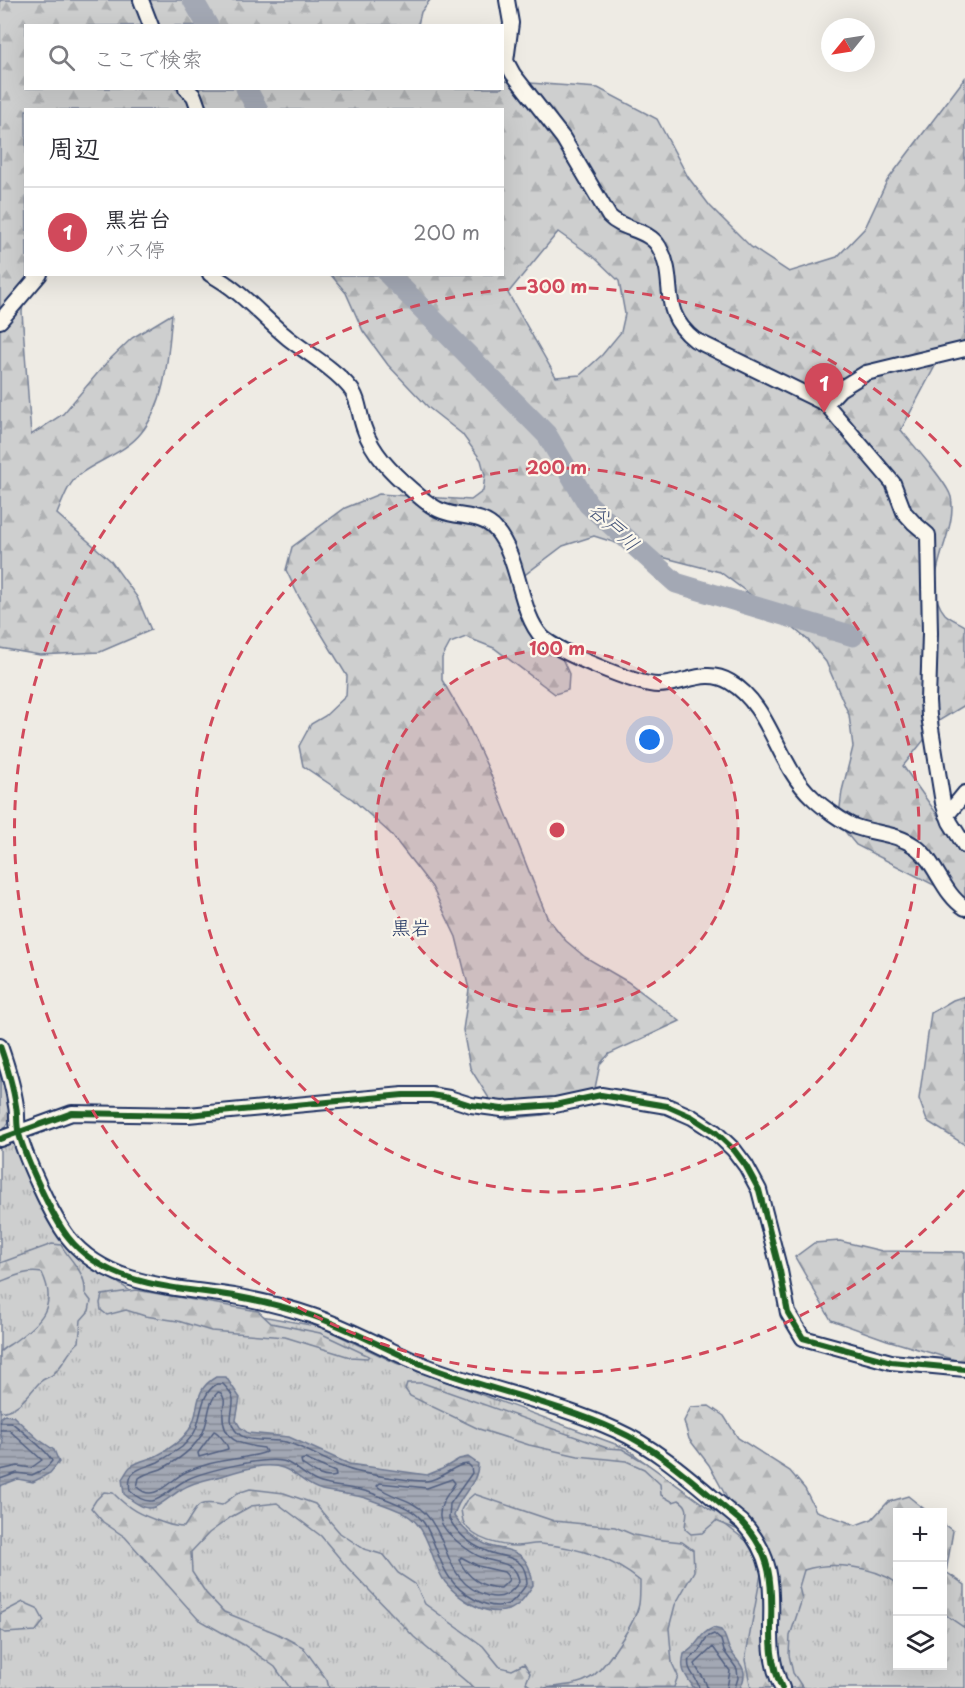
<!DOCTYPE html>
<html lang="ja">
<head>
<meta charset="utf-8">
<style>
	:root { --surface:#fff; --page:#f7f7f7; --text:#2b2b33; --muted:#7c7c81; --line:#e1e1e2; --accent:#d1495b }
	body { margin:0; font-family:"Playpen Sans","Klee One",sans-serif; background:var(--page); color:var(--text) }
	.controls { position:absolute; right:18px; bottom:18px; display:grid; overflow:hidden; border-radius:0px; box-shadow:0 6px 24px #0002 }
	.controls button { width:54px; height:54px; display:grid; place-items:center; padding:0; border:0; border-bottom:2px solid var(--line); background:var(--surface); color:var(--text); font:30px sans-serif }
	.compass { position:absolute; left:821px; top:18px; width:54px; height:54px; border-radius:50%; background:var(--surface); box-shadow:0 6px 24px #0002; rotate:240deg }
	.you { position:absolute; left:650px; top:740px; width:21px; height:21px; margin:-15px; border:4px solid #fff; border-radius:50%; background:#1a73e8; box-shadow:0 0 0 9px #1a73e833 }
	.badge { display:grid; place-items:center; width:39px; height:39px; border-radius:50%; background:var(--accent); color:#fff; font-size:20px; font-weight:700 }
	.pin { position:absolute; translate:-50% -50px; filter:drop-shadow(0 2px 3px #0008) }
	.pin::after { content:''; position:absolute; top:32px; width:21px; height:18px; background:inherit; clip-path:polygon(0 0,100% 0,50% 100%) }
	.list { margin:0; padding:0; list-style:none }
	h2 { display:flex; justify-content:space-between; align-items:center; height:78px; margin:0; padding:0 24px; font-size:26px }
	h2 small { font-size:20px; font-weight:400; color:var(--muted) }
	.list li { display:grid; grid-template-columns:39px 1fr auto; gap:18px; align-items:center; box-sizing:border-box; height:90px; padding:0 24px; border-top:2px solid var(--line) }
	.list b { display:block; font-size:22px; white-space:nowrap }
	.list p { margin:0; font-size:20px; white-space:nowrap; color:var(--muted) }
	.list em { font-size:20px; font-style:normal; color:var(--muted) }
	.icon { flex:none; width:33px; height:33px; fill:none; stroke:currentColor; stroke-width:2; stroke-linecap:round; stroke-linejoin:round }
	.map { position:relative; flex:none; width:965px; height:1688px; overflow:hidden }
	.search { position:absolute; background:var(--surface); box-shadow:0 6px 24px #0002; left:24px; top:24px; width:480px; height:66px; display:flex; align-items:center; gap:15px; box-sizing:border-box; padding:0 21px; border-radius:0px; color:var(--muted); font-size:22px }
	.panel { position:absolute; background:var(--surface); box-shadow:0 6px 24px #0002; left:24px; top:108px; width:480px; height:168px; border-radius:0px }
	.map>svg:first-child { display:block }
	.grass { fill:url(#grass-tufts); stroke:#747f96; stroke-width:1.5 }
	.forest { fill:url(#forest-firs); stroke:#747f96; stroke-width:1.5; fill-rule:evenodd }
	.water { fill:url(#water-rules); stroke:#6d7892; stroke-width:1.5 }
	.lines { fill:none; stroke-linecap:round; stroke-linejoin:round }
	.shore { stroke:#515f80; stroke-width:1.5 }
	.river { stroke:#a3a8b4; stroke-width:21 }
	.minor-casing { stroke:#1b2f5e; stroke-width:18 }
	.minor { stroke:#fbf7ec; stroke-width:14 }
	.cycleway-casing { stroke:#fbf7ec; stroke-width:10 }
	.cycleway { stroke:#1b5e20; stroke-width:6 }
	.ring { fill:none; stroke:#d1495b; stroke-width:3; stroke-dasharray:10 8 }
	.labels { text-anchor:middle; stroke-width:4.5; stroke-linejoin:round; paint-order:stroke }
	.water-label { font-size:20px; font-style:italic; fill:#445378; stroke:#fbf7ec }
	.neighbourhood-label { font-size:20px; fill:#1b2f5e; stroke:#fbf7ec }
	.centre { fill:#d1495b; stroke:#fbf7ec; stroke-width:3 }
	.ring-label { font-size:18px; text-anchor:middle; font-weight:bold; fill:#d1495b; stroke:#fbf7ec; stroke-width:4.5; stroke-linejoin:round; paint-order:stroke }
</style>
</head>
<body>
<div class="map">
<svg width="965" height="1688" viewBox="0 0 965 1688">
	<defs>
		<pattern id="grass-tufts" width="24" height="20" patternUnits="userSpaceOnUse" patternTransform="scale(1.5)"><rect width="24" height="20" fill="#cecfcf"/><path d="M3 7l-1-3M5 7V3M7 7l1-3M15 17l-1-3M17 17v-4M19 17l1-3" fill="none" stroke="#b0b2b4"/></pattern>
		<pattern id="forest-firs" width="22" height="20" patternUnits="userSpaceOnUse" patternTransform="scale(1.5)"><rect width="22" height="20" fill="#cecfcf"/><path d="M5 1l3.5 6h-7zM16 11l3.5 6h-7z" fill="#b0b2b4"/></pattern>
		<pattern id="water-rules" width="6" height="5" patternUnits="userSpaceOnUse" patternTransform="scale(1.5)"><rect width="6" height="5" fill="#a3a8b4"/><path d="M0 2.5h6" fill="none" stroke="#848996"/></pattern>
	</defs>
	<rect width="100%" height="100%" fill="#eeebe4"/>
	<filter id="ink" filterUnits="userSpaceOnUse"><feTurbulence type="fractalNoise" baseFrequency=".0167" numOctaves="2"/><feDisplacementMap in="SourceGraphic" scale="12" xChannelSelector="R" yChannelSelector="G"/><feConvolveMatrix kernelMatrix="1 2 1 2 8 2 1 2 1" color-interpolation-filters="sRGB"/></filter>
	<g filter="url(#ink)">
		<!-- grass -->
		<path class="grass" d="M0,1064l4,11 1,53 64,122 63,42 189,35 75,36 230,85 127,98 51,24 9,-11 85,13v94h44l1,-59 22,17v64h-965z"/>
		<!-- forest -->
		<path class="forest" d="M0,0h430l-9,12 -3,13 -392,1v62h476l1,-7 95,7 59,31 31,58 22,29 41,41 38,25 48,-15 28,-29 22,-47 78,-103v262l-24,15 -40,75c11,14 46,52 50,67 8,37 -34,83 -6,117 5,5 14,8 20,12v79l-25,15 -37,46 62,88v47l-109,-56 -18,-22 4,-32 11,-44 -4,-32 -23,-53 -18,-22 -40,-32 -48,-36 -66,-17 -60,-19 -31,10 -41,31 -1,11 40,68 8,18 -1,16 -13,4 -61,-46 -28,-11 -16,6 -8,15v22l23,39 24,51 58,147 19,24 19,16 43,25 52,39 -71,33 -9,10 -6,29 -22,15 -29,7 -41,4 -32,-51 -7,-38 6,-41 -13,-52 -24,-50 -41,-53 -39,-35 -49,-33 -4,-20 12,-22 14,-8 21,-20 1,-20 -48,-79 -13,-27 6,-23 53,-39 34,-14 92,6 12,-9 2,-16 -4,-15 -19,-26 -33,-26 -41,-43 -25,-34 -17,-38 -15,-18 171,-1v-164h-476l1,165 -5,37 9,123 32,-21 44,-52 25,-24 40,-24c-4,40 -5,87 -31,119 -15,19 -42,27 -61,41 -12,9 -17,26 -23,40l53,46 27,37 14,33 -51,22 -60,3 -40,-7zM558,232l37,26 24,23 6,33 -4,18 -19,23 -22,20 -24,2 -48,-84z
			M965,996v149l-38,-24 -8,-22 12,-86 22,-13z
			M0,1064l4,11 7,44 -6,9 -5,3z
			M840,1241l42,10 83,1v111l-78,-23 -56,-20 -36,-63 19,-14z
			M52,1244l9,1c9,16 26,28 24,48l6,8 -2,10 -8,9 -2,22c-11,9 -17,26 -27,33 -4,3 -8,3 -12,7 -13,13 -19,27 -40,30v-60c4,-5 10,-7 15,-11 26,-19 43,-35 27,-68 -16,-3 -27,3 -42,9v-19z
			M136,1290l122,21 13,12 49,10 49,23 -2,2 -17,-1 -65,-20 -74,-6 -33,-10 -33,-5 -19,-6 -19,5 -6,-5 -1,-7 2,-8z
			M407,1383h16l184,65 15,1 24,14 64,46 22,11 3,-7 -26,-48 -20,-26 -5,-18 7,-14 18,-1 15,10 14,22 52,33 15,18 11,22 40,14 16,-6 16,-17 20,-6 20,16h-30l-1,71c-25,-17 -65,-22 -93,-13l-5,17 3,12 -12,37 -1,19 4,18 10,15h-52l-6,-28 17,-91 -21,-38 -25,-10 -14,12 -11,1 -6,-5c0,-13 7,-21 -6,-29l-6,2 -12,-7 -1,-11 -16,-15 -18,-8 -48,-5 -49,-11 -50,-16 -69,-33 -5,-7z
			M250,1489l34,4 31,11 25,29 24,16 20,6 14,18 17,11 10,20 58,42 17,21 12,3 12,-6 6,9 -4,10 7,5h-59l-60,-51 -67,-70 -26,-31 -44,-33 -26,3 -20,11 -22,16 -18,19 1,20 14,21 18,19 52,21 27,14 24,33 2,8h-39l-15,-21 -31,-22 -46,-26 -73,-82 -22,-15 -12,-14 5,-8 8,-8 9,1c17,17 26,21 48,29 9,3 13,5 23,5 14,-20 10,-27 38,-22l16,-12z
			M474,1494l80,27 61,6 19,8 20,4 28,3 11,8 1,21 -19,34 -6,23 3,35 6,13 -4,11 -129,1c16,-3 30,-1 45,-10 15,-9 46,-57 49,-74 1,-7 1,-16 1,-23 -28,-23 -63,-34 -99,-37 -7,-1 -15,2 -23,2 -17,0 -45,-6 -54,-23 -2,-3 -2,-9 -3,-13l5,-9z
			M942,1523l11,8 -7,41 19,13v43l-22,-15z
			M23,1602l14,6 7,13 -8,10 -31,2 -5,-3v-16z"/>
		<!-- water -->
		<path class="water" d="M216,1377h10l14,21 -4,22 4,7 8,6 41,4 60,27 78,11 15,-6 17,-10 9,-2 10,7c0,21 -20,31 -24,52 8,12 18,22 31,28 7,4 15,4 23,6 18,4 23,18 25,35 -6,9 -14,22 -25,25 -23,7 -49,-11 -63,-28 -12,-16 -14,-41 -27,-57 -11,-14 -31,-19 -47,-25 -16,-7 -33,-6 -49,-10 -16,-4 -25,-17 -39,-22 -17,-6 -42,2 -58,7 -15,4 -31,6 -43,14 -27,17 -29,30 -58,5l-2,-15c3,-4 5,-9 8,-12 8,-6 17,-7 26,-11 12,-6 25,-15 33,-26 13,-19 2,-39 27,-53z
			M4,1415l9,1 25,23 16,11 5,12 -9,11 -17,9 -15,-3 -18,7v-29l3,-16 -3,-9v-14z
			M713,1628l8,2c5,6 5,11 8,18 8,16 22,19 11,40h-46c-9,-14 -14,-17 -10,-34 17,-10 13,-19 29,-26z"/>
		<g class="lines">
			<!-- shore -->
			<path class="shore" d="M217,1384h6c4,4 10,10 10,15 1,11 -6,20 2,31 11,15 35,8 51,12 20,6 39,19 59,26 14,6 66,13 81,13 16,-1 27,-17 42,-17l3,3 1,6 -22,31 -1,15c8,13 20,25 35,31 20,10 42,2 43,34 -6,7 -11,16 -19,20 -21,8 -48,-11 -59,-27 -11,-16 -14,-37 -25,-54 -11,-16 -32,-21 -50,-29 -17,-7 -36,-6 -53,-11 -14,-4 -23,-16 -35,-21 -18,-7 -81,9 -98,17 -24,11 -32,36 -58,12 -4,-23 12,-22 28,-29 7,-4 17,-10 24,-15 5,-5 12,-12 14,-18 6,-16 5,-36 21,-45z
				M218,1392l3,1c5,7 3,10 2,18 -2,30 17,34 41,37l2,4c-10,4 -22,5 -32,7 -15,2 -32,6 -46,12 -18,7 -33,34 -51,16l2,-9c7,-5 14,-6 22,-9 14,-7 31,-19 40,-33 9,-14 5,-33 17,-44z
				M0,1422h11c10,8 37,29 41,39l-6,7 -14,7 -15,-2 -17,6
				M0,1430h9l33,30 -11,8 -13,-2 -18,4
				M214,1431c4,1 14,14 14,18l-29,8 -1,-4z
				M305,1459l30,13 1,4c-13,4 -24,-5 -34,-12l-1,-4z
				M452,1479l3,4c-6,10 -16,20 -15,34 1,15 30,36 43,41 15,6 34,3 36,24 -8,11 -16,18 -31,14 -44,-13 -37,-55 -63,-83 -14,-15 -34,-15 -48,-27l3,-3 47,5z
				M461,1557l17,9 26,6 3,3 2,5 -8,8c-19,0 -34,-11 -42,-28z
				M699,1688c-1,-11 -13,-16 -10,-29l9,-7 9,-15 7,-3 7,6 3,11 13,18 1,9 -3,10
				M707,1688c-1,-10 -9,-15 -12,-24l18,-17 17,24 -3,17"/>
			<!-- river -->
			<path class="river" d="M193,0l15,26
				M246,88l12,22
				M388,274l159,161 41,69 88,79 177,53"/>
			<defs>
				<path id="minor" d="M141,0l10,26
					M507,0l4,23 -5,38 7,13 50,64 46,78c13,14 40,13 50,31 20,35 -3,62 36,93l131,64 14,-15 26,-16 99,-24
					M186,88l8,8 5,14
					M210,274c32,17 51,42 78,64 19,15 47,31 62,50 9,10 9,27 14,40 8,25 28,45 48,62 9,8 19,17 30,21 18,7 41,3 54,19 24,28 23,83 46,107 14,14 95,48 116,48 26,0 47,-18 72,-3 41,24 47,83 82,115 9,9 32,26 44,30 20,7 41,6 60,20 21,16 26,46 49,61
					M0,321l40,-47
					M826,404l67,79 11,29 10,11 14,12 2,98 -2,68 1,15 14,87 7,19 15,24
					M947,815l18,-22
					M0,1046c7,20 13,39 16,60 2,9 0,19 3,28 7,25 33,83 49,103 39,50 109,50 166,59 27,5 53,11 79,20 39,13 75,35 113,50 62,24 129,36 190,64 47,21 86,60 126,92 53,57 12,109 40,166
					M0,1139l72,-26 116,2 215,-20h28l18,3 22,7 31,4 53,-4 46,-10 66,11 25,11 23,15 19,18 12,16 13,24 21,81 8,42 15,25 88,24 74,7"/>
			</defs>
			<!-- minor casing -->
			<use href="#minor" class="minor-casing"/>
			<!-- minor -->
			<use href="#minor" class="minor"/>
			<defs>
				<path id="cycleway" d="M0,1046c7,20 13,39 16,60 2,9 0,19 3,28 7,25 33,83 49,103 39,50 109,50 166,59 27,5 53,11 79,20 39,13 75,35 113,50 62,24 129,36 190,64 47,21 86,60 126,92 53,57 12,109 40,166
					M0,1139l72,-26 116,2 215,-20h28l18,3 22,7 31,4 53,-4 46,-10 66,11 25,11 23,15 19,18 12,16 13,24 21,81 8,42 15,25 88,24 74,7"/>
			</defs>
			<!-- cycleway casing -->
			<use href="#cycleway" class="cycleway-casing"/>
			<!-- cycleway -->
			<use href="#cycleway" class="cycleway"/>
		</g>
	</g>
	<!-- distance rings -->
	<circle cx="557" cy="830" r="181" fill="#d1495b" fill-opacity=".12"/>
	<g class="ring">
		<circle cx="557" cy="830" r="181"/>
		<circle cx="557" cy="830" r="362"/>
		<path d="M964 1190A543 543 0 1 1 964 470"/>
	</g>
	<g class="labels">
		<!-- water labels -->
		<g class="water-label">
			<text transform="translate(614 527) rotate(43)" y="7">谷戸川</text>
		</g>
		<!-- neighbourhood labels -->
		<g class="neighbourhood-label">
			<text x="411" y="935">黒岩</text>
		</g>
	</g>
	<circle cx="557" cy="830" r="9" class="centre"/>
	<g class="ring-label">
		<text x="557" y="293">300 m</text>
		<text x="557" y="474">200 m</text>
		<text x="557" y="655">100 m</text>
	</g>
</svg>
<div class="controls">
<button>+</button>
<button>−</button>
<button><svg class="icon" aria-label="layers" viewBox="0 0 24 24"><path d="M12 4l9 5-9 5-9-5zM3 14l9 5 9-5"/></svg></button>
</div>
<svg class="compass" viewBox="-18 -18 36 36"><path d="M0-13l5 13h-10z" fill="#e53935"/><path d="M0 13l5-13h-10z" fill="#7c7c81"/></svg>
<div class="you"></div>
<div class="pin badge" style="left:824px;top:413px">1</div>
<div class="search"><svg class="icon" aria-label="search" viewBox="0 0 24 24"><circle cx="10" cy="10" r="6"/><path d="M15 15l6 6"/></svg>ここで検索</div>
<section class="panel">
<h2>周辺<small></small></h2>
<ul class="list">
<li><span class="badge">1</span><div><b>黒岩台</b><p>バス停</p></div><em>200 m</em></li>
</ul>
</section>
</div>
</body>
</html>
